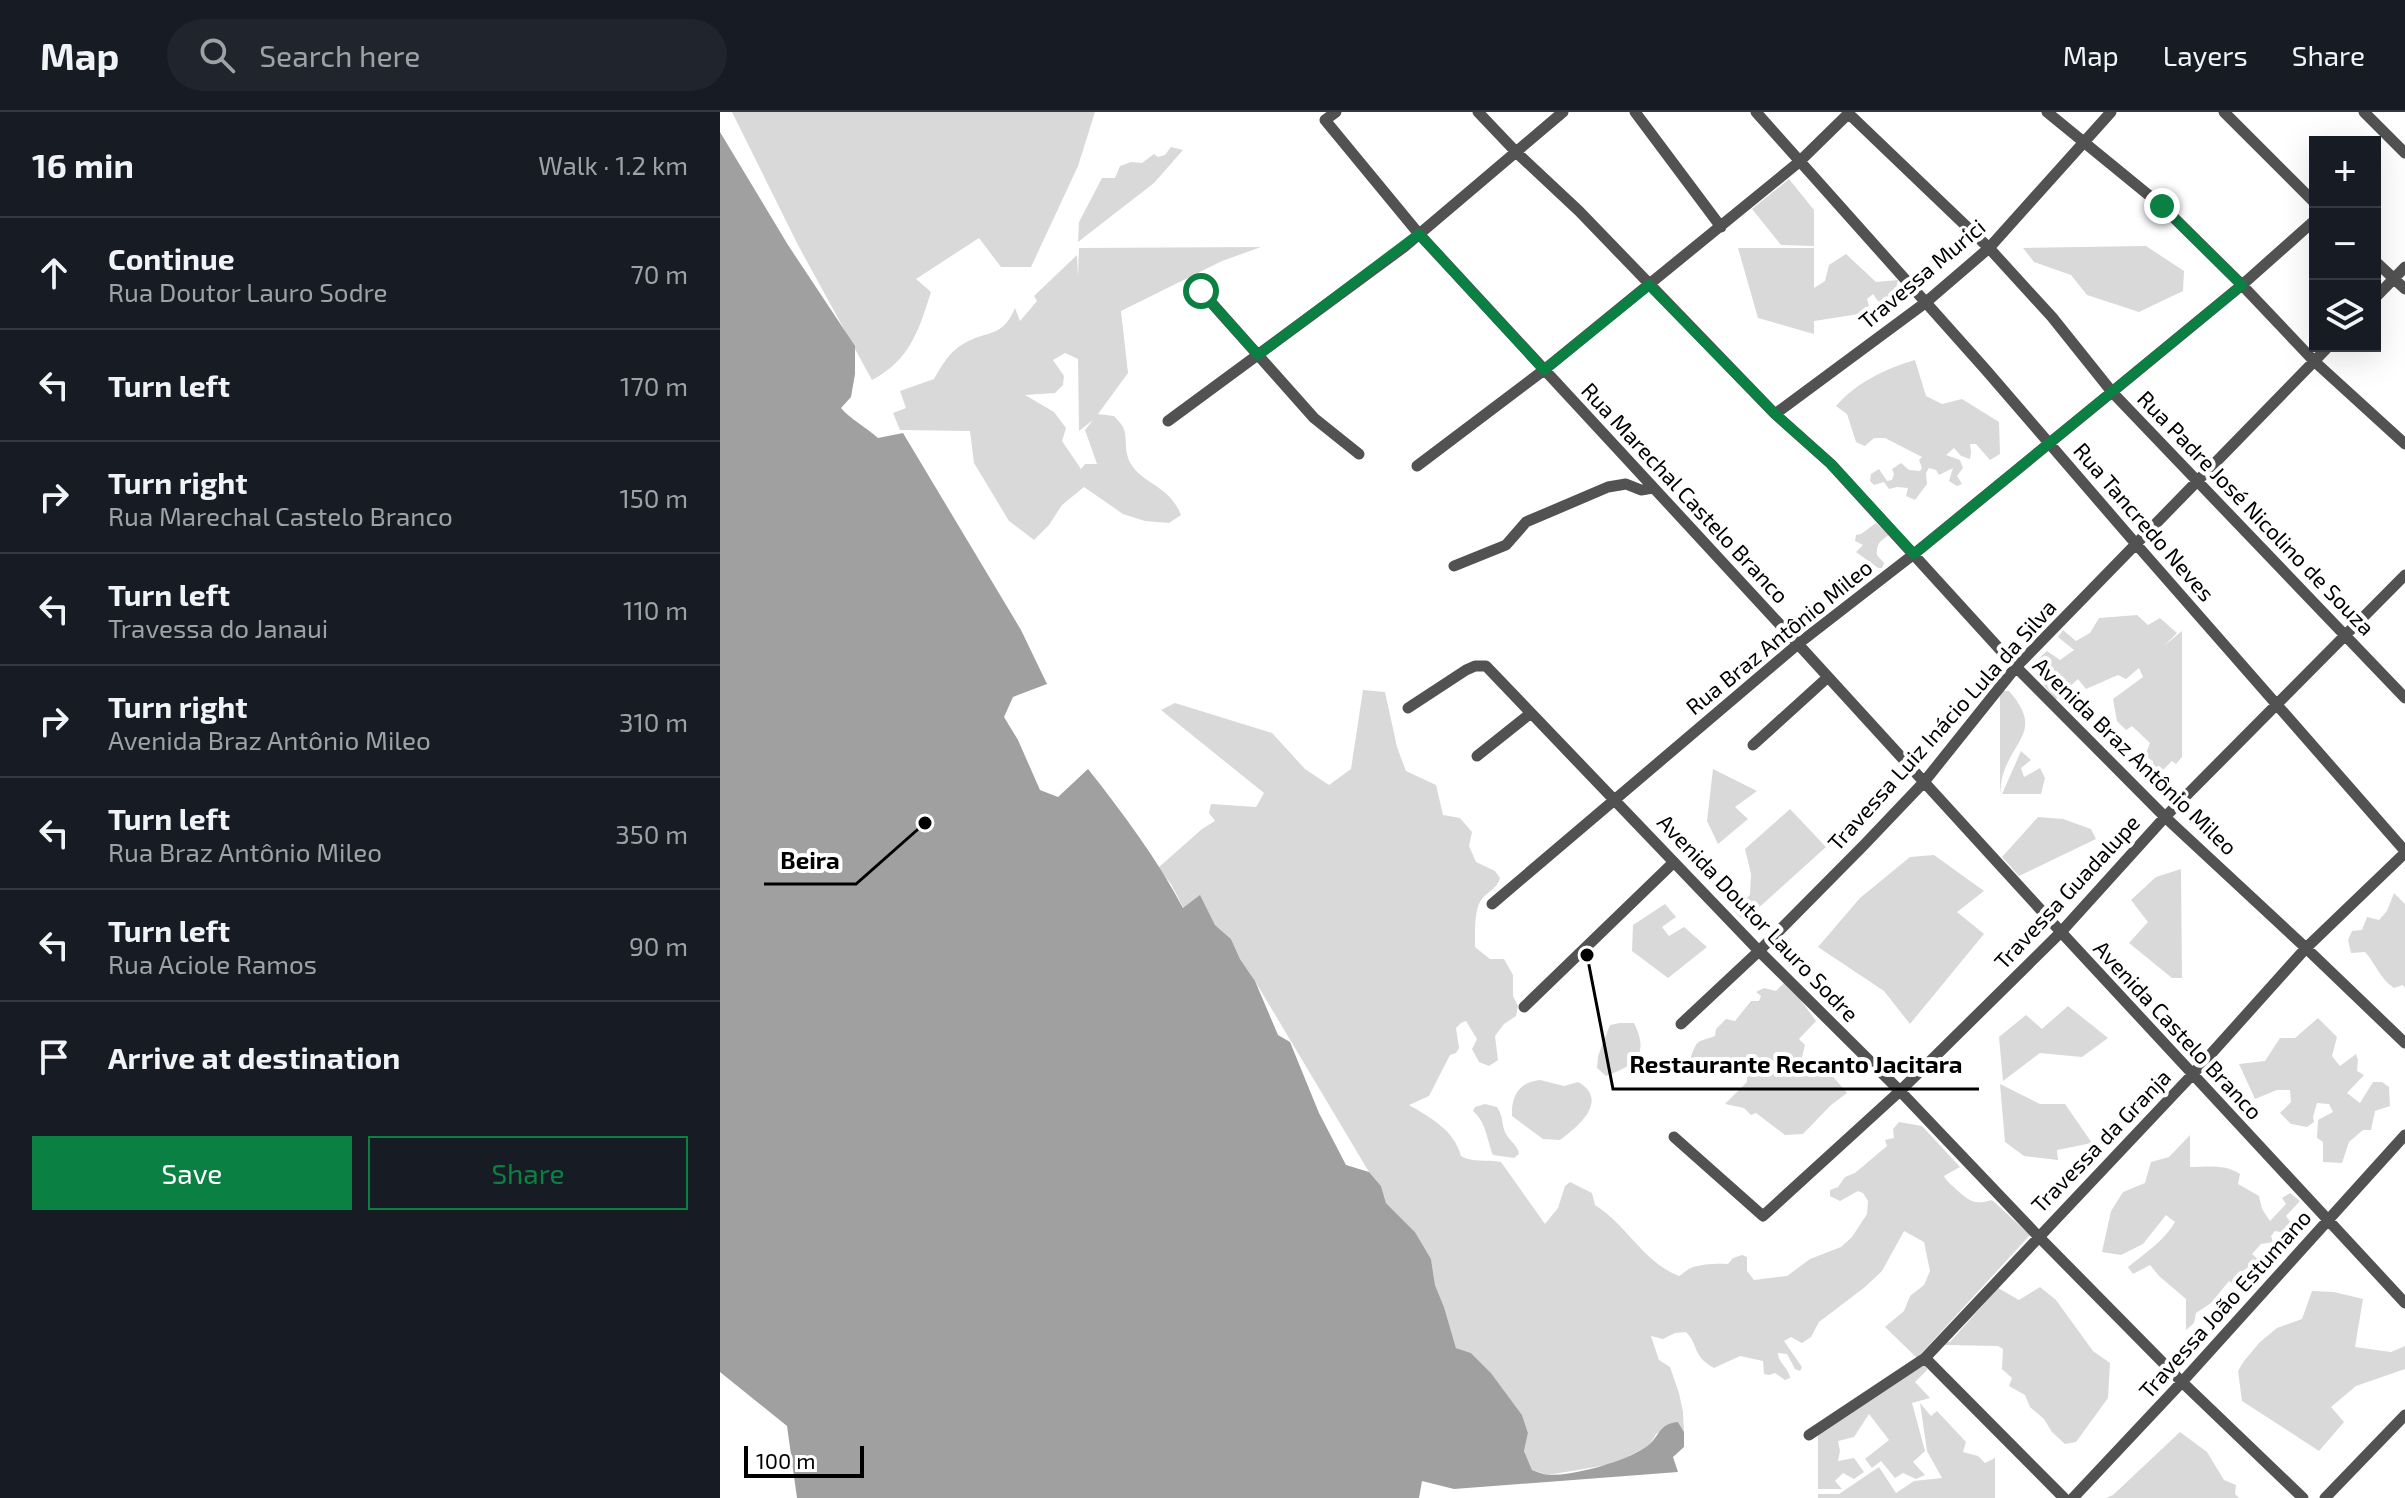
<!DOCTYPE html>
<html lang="en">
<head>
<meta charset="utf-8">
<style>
	:root { --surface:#171b24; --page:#20242c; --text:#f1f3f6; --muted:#9ea1a6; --line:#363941; --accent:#0b8043 }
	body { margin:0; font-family:"Exo 2",sans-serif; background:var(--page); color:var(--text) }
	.controls { position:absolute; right:24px; top:24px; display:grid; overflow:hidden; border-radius:0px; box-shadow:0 8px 32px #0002 }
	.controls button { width:72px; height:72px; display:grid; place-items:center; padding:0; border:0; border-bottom:2px solid var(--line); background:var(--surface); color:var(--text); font:40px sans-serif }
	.scale { position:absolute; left:24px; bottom:20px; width:120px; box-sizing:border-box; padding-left:8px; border:4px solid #000; border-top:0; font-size:22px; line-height:28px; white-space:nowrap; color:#000; -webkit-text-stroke:6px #fff; paint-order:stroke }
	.stop { position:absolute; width:24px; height:24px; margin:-18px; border:6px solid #0b8043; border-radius:50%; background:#fff }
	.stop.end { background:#0b8043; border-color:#fff; box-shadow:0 2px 8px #0008 }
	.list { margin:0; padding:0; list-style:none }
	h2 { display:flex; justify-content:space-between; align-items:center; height:104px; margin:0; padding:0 32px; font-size:34px }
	h2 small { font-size:26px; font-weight:400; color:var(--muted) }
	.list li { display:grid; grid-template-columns:52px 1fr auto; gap:24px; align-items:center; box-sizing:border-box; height:112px; padding:0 32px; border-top:2px solid var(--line) }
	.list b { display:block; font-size:30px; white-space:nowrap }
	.list p { margin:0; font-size:26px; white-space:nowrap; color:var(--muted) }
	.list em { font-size:26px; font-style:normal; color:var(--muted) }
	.actions { display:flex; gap:16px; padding:24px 32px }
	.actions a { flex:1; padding:18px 0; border:2px solid var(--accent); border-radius:0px; text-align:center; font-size:28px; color:var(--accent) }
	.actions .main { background:var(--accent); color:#fff }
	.icon { flex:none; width:44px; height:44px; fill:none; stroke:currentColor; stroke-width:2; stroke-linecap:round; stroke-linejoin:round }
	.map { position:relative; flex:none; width:1685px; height:1386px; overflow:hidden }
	header { display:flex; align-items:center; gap:48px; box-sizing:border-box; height:112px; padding:0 40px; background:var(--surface); border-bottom:2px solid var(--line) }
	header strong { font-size:38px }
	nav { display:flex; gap:44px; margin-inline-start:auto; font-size:28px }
	.search { width:560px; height:72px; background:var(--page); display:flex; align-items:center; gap:20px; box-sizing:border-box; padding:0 28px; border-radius:44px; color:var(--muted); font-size:30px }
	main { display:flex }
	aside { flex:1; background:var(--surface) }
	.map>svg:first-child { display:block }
	.green { fill:#d9d9d9; fill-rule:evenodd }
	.water { fill:#a0a0a0 }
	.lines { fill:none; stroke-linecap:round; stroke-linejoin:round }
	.minor { stroke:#525252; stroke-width:11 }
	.route { stroke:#0b8043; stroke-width:10 }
	.labels { text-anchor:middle; stroke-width:8; stroke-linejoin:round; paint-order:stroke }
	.street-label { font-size:22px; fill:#000; stroke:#fff }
	.leader { fill:none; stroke:#000; stroke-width:3 }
	.callout-dot { fill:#000; stroke:#fff; stroke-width:3 }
	.callout-label { font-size:24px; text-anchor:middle; font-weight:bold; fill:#000; stroke:#fff; stroke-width:8; stroke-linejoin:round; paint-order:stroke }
</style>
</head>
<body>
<header>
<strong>Map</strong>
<div class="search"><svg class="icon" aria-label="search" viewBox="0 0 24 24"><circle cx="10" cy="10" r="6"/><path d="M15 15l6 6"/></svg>Search here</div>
<nav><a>Map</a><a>Layers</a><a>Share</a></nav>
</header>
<main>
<aside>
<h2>16 min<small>Walk · 1.2 km</small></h2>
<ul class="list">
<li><svg class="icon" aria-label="ahead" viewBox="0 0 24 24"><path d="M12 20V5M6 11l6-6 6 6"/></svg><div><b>Continue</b><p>Rua Doutor Lauro Sodre</p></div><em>70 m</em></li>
<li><svg class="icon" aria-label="left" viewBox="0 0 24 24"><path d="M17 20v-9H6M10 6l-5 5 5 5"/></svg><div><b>Turn left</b></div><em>170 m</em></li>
<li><svg class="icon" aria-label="right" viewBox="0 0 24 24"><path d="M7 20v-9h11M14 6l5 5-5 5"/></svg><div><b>Turn right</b><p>Rua Marechal Castelo Branco</p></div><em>150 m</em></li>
<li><svg class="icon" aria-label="left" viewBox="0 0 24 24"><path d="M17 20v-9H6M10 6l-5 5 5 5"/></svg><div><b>Turn left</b><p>Travessa do Janaui</p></div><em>110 m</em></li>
<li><svg class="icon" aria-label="right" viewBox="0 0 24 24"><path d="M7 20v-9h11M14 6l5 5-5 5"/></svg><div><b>Turn right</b><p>Avenida Braz Antônio Mileo</p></div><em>310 m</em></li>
<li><svg class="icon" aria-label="left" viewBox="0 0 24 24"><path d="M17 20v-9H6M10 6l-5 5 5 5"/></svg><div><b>Turn left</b><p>Rua Braz Antônio Mileo</p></div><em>350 m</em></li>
<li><svg class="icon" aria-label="left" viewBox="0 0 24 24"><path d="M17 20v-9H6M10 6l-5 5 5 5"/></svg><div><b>Turn left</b><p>Rua Aciole Ramos</p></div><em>90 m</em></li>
<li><svg class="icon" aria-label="arrive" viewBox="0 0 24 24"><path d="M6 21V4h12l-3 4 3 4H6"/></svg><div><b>Arrive at destination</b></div></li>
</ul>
<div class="actions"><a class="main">Save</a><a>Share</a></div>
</aside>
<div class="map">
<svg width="1685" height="1386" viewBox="0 0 1685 1386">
	<rect width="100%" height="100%" fill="#fff"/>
	<!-- green -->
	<path class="green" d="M12,0h363l-17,54 -47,101h-30l-22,-29 -63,41 15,13c-12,38 -21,68 -59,88l-73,-133z
		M451,35l12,3 -29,33 -76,59 1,-20 23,-44h13l5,-12 11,-4 11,1 12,-9 4,3 7,-2z
		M1069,67l25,31v36l-33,-1 -29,-36z
		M1426,134l38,25 -1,20 -44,21 -52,-17 -16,-20 -37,-13 -11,-14z
		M541,135l-39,14 -101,50 7,62 -30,41 16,2c3,4 7,7 9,11 5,9 0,24 8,37 13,21 39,22 50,51l-12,8 -24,-2 -22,-7 -39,-27 -22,18 -13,20 -15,15 -25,-19 -35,-58 -4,-32 -70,-1 -7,-17 13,-5 -6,-17 34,-12c8,-14 15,-27 29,-35 25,-15 39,-5 52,-36l5,13 17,-20 -3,-5 43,-41 1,22 1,-29zM345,241l13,6 1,72 14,-11 -8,10 12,34h-12l-4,5 -19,-28 4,-13 -12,-16 -29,-17 30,-2 8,-8 1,-9 -11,-16z
		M1018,136h76v40l11,-7 4,-16 17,-11 30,28 22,-2 -2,8 -16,16 -7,-10 -6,5 2,7 -10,8 -45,7v13l-56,-16z
		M1195,248l11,36 16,8 20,-5 37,23 1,32 -10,6 -14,-16h-6l1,8 -1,7 -9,-3 -7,-8 -8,7 14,5 3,8 -6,8 5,8 -5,2 -8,-5 4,-13 -14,7 -3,-5 -7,-2 -3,5 1,11 -12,16 -9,-4 2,-8 -11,-1 -8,2 -5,-7 -10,3 -4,-4 1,-7 8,-5 8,12 5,-1 2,-6 -2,-5 9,-6 8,7 11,1 2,-3 -3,-8 3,-3 -37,-19h-11l-9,8 -9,-4 -9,-28 -11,-8c21,-24 49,-37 79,-46z
		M1156,411l13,12c-9,6 -13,9 -12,20l7,8 -2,5h-4l-22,-16 7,-7 -8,-4 1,-6 5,-1z
		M1417,503l11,10 12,-7 17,15 -13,13 18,-15v126l-6,7 -4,-3 -24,24 -5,-6 10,-9v-9l-8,-5 5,-13 -18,-17 -6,4 -9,-9 -4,-22 30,-22 -4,-9 -13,11 -8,-4 -32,14 -8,-10 -23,21 -14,-19 10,-7 -15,-13 11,-10 13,9 14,-10 -16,-13 5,-7 13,11 14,-8 9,-15z
		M643,578l22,2 12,55 9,24 30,14 7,30 17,3 12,14 -3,14 7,16 19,9 5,7c-3,12 -15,14 -20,24 -6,10 -5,34 -5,45l15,12h14l9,16v21l5,10 -2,10 -12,8 -9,12 3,24 -9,6 -10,-4 -7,-13 5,-10 -11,-18 -5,2 -5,5 3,20 -3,5 -6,2 -21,41 -20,9c22,13 45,25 52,51 12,7 26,3 40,6l44,62 13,-16 7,-22 5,-4 22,11 3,12c33,21 47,56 84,71 4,-2 7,-6 12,-8 6,-4 30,-5 37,-4l5,-6 9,-3 5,2v14l7,9 33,-4 23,-17 31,-12 11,-10 15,-23 1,-13 -5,-8 -5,-2 -18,10 -10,-5v-6l8,-3 7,-10 10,-4 32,-27 -2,-6 9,-2 -1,-9 6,-7 23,4 38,41 -16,9c3,6 8,9 13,14 13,12 18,15 35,10l38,35 -113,123 -32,-31 19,-16 6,-15 14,-11 6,-14 -6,-29 -20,-11 -22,40 -17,16 -46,35 -8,15 -9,6 -11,-6 -7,4 18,26 -2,4 -5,-2 -8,-15 -9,-1c0,10 11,15 12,25l-5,2 -10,-7 -6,2 -5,-1 -1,-13 -23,-5 -26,12c-22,-12 -15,-23 -28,-36l-11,1 -12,6 -12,-3 8,24 11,7 9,26 4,19 1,20 -6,-10 -22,12 -7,12 -36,18 -65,11 -16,-5 -8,-19 4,-18 -6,-18 -31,-42 -20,-20 -15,-5 -12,-41 -9,-22 -4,-26 -16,-27 -29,-29 -5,-17 -12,-14 -114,-191 -15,-22 -9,-20 -16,-14 -15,-29 -16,13 -13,-25 -13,-16 44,-39 13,-8 -6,-8 2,-9 45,3 8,-14 -103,-83 14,-7 97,30 33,36 24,16 22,-16z
		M1280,579h9c34,39 6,47 -6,83 -2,6 -2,14 -3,20z
		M1301,639l10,9 -10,8 3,9 16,-9 5,10 -4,16h-39z
		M993,657l44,22 -22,16 13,12 -30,25 -11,-23z
		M1070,697l36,38 -82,74 -11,-11 17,-15 1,-21 -6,-25z
		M1318,705l25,2 28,10 5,10 -77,37 -17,-19z
		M1214,743l50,36 -27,21 27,22 -74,90 -26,-33 -66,-44 42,-49 50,-41z
		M1461,757l1,109h-10l-43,-35 19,-21 -17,-22 25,-23z
		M1674,781l11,11v84l-2,-3 -9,3c-14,-9 -18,-24 -29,-36l-14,1 -3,-13 4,-9 10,-1 5,-13 12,3 8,-9z
		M945,792l11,13 -14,10 7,9 15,-9 23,20 -39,31 -36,-27 1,-26z
		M1064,871l16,16 16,22 -17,18 6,6 -3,12 4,5 12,-3 29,34 -16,12 -28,29 -18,1 -29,-22 -5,2 -7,-7 -19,-4 22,-22v-7l-19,-17 -12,9 2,4 -7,2 -9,-12 -6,3 -6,-5c8,-20 5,-16 25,-23l1,-7 10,-10 9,2 16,-20h8l2,-5 -5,-4 8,-4 12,3z
		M1348,894l40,32 -26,19 -42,-4 -37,28 -4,-44 27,-22 16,14z
		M1598,906l19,19 -5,19 8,10 16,-12 2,6 -1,11 7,4 -17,18 13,10 13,-21h9l7,5 1,19 -15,5 -4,19h-8l-14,12 -7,21 -19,-1v-20l-6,-4 1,-18 15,-8 -4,-8 -12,-1 -4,14 1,5 -7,5 -16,-3 -11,-11 11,-11 -1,-12h-13l-22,9 -16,-35 26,-3 15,-23h15z
		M900,911h14c16,32 1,42 -28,53l-9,-8 1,-12 12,-31z
		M820,968l24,6 14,-4c32,18 0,45 -18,58l-17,-1 -31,-23c-1,-20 7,-34 28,-36z
		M1280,972l40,20h25l27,39 -35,7 1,10 -34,-4 -19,-14z
		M765,992l12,3c7,11 4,15 8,25 4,9 13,13 14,22l-5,4 -21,-3c-6,-15 -7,-33 -20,-44l2,-4z
		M1470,1023v32c17,0 35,-3 50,7l-2,10 21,12 3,13 8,12 16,-17 -4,-6 8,-5 10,8 -14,15 7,10 -8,7 -10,-2 -4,5 2,6 -12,2 -9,10 14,12 -9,4 -7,-4 -10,7 16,15 -7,5 -20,-12 -18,22 -15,10 -2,10 -8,7v-31l-27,-23 -9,-11 -17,9 -5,-7c16,-13 37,-27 47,-45l-9,-7 -23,29 -22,11 -19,-3 9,-41 12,-19 22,-9 6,-21 18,-5z
		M1320,1175l16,13 37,51 17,12 -2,35 -32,44 -11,2 -13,-12 -8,-13 -14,-12 -5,-12 -16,-9 3,-8 -10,-9 1,-20 -5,-3 -53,-1v-3h5l48,-54 21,12z
		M1592,1179l22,1 29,7 -8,48 36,5 14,-6v23l-49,17 -25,21 13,15 -25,29 -77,-50 -4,-30 6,-10 16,-19 17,-14 25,-9z
		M1205,1251l2,7 -12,12 15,16 -18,5 13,48 -12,11 12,13 -9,4 -13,-6 -8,5 -14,-17 -9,7 -7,-9 24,-19 -20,-26 -15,23 -16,4 2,10 -2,10 16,-3 10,14 -10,7 -11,-6 -8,8 7,8h-24v-55z
		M1200,1291l11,13 6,-5 29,31 -3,10 15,4 7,7 10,-5v40h-177v-4h21l40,-27 17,26 18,-12 28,-3 -15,-27z
		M1460,1320l27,20 17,28 12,5 -1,9 4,4h-133l7,-3z"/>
	<!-- water -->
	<path class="water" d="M0,20l68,113 67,101v28l-4,23 -10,11c8,10 26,20 37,30l25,-5 118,197 26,54 -34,13 -9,20 14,23 22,50 18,7 30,-28c35,44 69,90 95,139l17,-13 15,30 16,14 9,20 15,22 23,54 12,7 29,71 27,52 23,7 12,14 5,17 29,29 16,27 4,26 9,22 12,41 15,5 20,20 31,42 6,18 -4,18 8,19c6,2 12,5 18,5 26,0 74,-13 96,-28 14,-9 11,-23 32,-25l6,10v15l-11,10 5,15 -224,17 -32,-8 -3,17h-622l-10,-72 -67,-54z"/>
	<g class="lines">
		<!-- minor -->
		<path class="minor" d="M616,0l-11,8 94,114 379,410 263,288 344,371
			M758,0l39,41 62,58 196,203 56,50 185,203 149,150 141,131 99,95
			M915,0l86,115
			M1036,0l230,258 150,174 269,307
			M1127,0l142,136 63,69 60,75 293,306
			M1327,0l115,94 80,79 72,76 91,83
			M1504,0l91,91
			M1644,0l41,41
			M1655,149l30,28
			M481,179l113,127 45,36
			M1655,186l30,-31
			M1055,302l150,-111 64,-55 122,-136
			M448,309l236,-174 159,-135
			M697,354l127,-96 255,-208 51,-50
			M734,454l52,-21 20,-23 82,-35 18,-3 15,6 12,-2
			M688,596l58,-38 9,-4h11l273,285 141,140 138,145 144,146 121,116
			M1033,633l75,-68
			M757,644l54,-43
			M772,792l306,-260 116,-90 198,-162 130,-107 73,-65
			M804,895l150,-145
			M961,912l78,-73 105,-106 60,-63 92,-115 313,-321
			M954,1025l89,79 137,-125 161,-159 104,-115 240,-242
			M1205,1246l139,140
			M1089,1323l116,-77 267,-283 114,-127 99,-95
			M1353,1386l109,-116 223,-247
			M1605,1386l80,-83"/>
	</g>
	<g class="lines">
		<!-- route -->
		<path class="route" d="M481,179l57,64 161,-121 125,136 105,-85 126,129 56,50 83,90 328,-269 -80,-79"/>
	</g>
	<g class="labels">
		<!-- street labels -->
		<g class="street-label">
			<text transform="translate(1202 162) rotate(-40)" y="8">Travessa Murici</text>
			<text transform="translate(965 381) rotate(47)" y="8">Rua Marechal Castelo Branco</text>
			<text transform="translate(1536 401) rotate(46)" y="8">Rua Padre José Nicolino de Souza</text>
			<text transform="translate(1424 410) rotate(49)" y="8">Rua Tancredo Neves</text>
			<text transform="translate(1059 525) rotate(-39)" y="8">Rua Braz Antônio Mileo</text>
			<text transform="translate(1222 613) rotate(-48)" y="8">Travessa Luiz Inácio Lula da Silva</text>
			<text transform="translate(1415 644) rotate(44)" y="8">Avenida Braz Antônio Mileo</text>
			<text transform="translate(1347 780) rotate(-47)" y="8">Travessa Guadalupe</text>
			<text transform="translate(1038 806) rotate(46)" y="8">Avenida Doutor Lauro Sodre</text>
			<text transform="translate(1458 918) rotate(47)" y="8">Avenida Castelo Branco</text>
			<text transform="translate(1381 1029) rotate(-46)" y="8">Travessa da Granja</text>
			<text transform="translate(1505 1192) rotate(-48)" y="8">Travessa João Estumano</text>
		</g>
	</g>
	<!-- callouts -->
	<path class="leader" d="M205 711L136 772H44M867 843L893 977H1259"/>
	<g class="callout-dot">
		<circle cx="205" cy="711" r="8"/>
		<circle cx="867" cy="843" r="8"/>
	</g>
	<g class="callout-label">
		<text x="90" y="757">Beira</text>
		<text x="1076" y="961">Restaurante Recanto Jacitara</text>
	</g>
</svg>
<div class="controls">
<button>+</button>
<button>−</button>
<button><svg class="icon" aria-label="layers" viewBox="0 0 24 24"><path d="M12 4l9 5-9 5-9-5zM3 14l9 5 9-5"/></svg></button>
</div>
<div class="scale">100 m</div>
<div class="stop" style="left:481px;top:179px"></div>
<div class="stop end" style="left:1442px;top:94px"></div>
</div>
</main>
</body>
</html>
